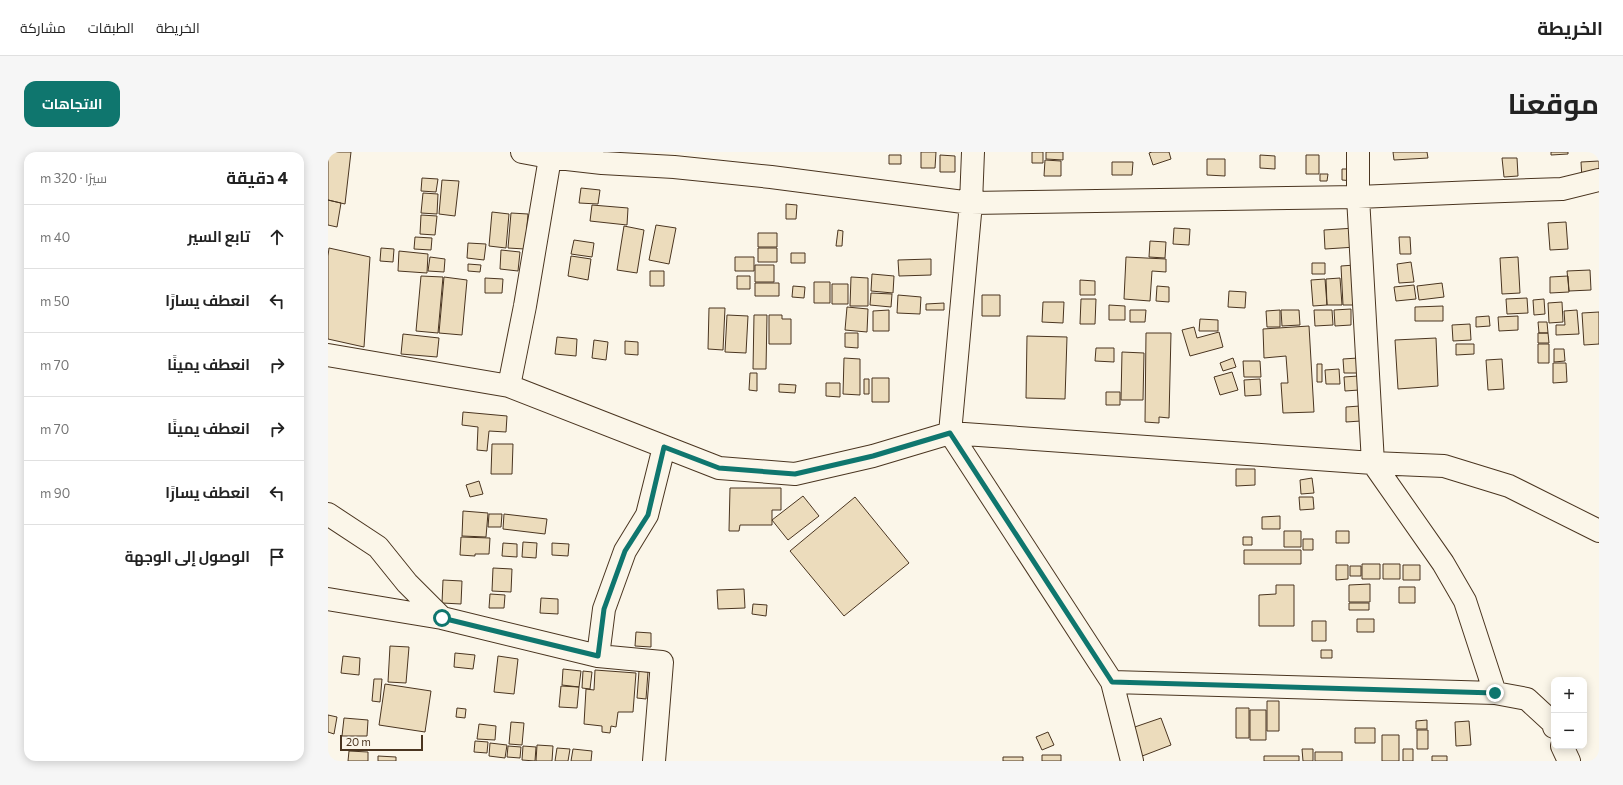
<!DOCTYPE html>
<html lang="ar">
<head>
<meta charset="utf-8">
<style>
	:root { --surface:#fff; --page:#f6f6f6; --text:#222; --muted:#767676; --line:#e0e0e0; --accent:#0f766e }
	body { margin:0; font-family:Commissioner,Cairo,sans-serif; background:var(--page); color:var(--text); direction:rtl }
	.controls { position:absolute; right:12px; bottom:12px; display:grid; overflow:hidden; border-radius:8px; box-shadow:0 2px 10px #0003 }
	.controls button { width:36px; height:36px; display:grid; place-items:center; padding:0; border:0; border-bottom:1px solid var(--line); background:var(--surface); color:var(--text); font:20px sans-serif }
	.scale { position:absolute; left:12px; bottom:10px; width:83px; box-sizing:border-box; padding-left:4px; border:2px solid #4a3520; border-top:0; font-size:11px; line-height:14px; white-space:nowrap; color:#4a3520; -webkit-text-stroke:3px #fbf6e9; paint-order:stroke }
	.stop { position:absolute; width:12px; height:12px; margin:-9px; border:3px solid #0f766e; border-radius:50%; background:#fff }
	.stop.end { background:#0f766e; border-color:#fff; box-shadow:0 1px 4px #0008 }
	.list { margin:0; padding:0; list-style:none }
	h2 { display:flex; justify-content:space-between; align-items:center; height:52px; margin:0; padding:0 16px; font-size:17px }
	h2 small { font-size:13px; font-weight:400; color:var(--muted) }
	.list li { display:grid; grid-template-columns:26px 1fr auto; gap:12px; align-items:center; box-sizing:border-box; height:64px; padding:0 16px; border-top:1px solid var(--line) }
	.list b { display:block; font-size:15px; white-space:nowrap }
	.list em { font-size:13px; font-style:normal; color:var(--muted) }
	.icon { flex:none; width:22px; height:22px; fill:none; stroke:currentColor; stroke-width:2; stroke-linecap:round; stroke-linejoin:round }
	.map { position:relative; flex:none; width:1271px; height:609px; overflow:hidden; direction:ltr; border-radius:12px }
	header { display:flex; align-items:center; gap:24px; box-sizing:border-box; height:56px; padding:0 20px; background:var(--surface); border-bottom:1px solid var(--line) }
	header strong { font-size:19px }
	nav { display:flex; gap:22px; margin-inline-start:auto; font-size:14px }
	.intro { display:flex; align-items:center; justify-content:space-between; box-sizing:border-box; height:96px; padding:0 24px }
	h1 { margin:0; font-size:28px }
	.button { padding:10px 18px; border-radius:12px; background:var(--accent); color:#fff; font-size:14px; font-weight:700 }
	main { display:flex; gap:24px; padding:0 24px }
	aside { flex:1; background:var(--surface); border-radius:12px; box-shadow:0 2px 10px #0003 }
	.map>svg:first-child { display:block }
	.building { fill:#ecdcbc; stroke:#4a3520 }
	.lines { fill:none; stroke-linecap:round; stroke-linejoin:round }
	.street-casing { stroke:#4a3520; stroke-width:24 }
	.street { stroke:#fbf6e9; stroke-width:22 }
	.route { stroke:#0f766e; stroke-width:5 }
</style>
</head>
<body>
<header>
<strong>الخريطة</strong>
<nav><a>الخريطة</a><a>الطبقات</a><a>مشاركة</a></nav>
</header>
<div class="intro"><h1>موقعنا</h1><a class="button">الاتجاهات</a></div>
<main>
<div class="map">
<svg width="1271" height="609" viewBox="0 0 1271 609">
	<rect width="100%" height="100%" fill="#fbf6e9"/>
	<!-- building -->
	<path class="building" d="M0,0h23l-6,52 -17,-4z
		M593,0h15l-1,16h-14z
		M704,0h11v11h-11z
		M718,0h17v8l-17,-1z
		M824,0h17l2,7 -18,6 -4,-12z
		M1065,0h34l1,6 -34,2z
		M1223,0h17v2l-17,1z
		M561,3h12v9h-12z
		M612,3l15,1v16h-15z
		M932,3l15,1v13l-15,-1z
		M978,3h13v19h-13z
		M1174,6h15l1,18 -14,1z
		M879,7h18v17l-18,-1z
		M717,8l16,1v15h-17z
		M1271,9v17l-17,1 -1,-17z
		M784,10h21l-1,13h-20z
		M1014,17h12v12l-12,-1z
		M992,22h8l-1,7h-7z
		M94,26l16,1 -2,13 -15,-1z
		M114,28l17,1 -4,35 -16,-2z
		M253,36l19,2 -2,14 -19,-1z
		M95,41l15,1 -1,20 -16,-1z
		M0,48l13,3 -4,24 -9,-2z
		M458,52l11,1 -1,14h-10z
		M264,53l36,3 -1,17 -37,-4z
		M164,60l17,2 -3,34 -17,-2z
		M183,61l17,1 -3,35 -17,-1z
		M93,63l16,1 -2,19 -15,-1z
		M1238,70l2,27 -18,1 -2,-27z
		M328,73l20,3 -7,36 -20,-4z
		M296,74l20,4 -7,43 -20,-3z
		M846,76l16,1 -1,16 -16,-1z
		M1027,76l1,19 -31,2 -1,-19z
		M510,78l5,1 -1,15h-6z
		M430,81h19v14h-19z
		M87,85l17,1 -1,12 -17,-1z
		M1071,85h11l1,17h-11z
		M246,88l20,3 -2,14 -21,-3z
		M822,89l16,1 -1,16 -16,-1z
		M140,91l18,1 -2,16 -17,-2z
		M1,96l41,9 -6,90 -36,-8v-83z
		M53,96l13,1 -1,13 -13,-1z
		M430,96h19v14h-19z
		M173,98l19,2 -2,19 -18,-2z
		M71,99l29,3 -1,19 -29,-2z
		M463,101h14v10h-14z
		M243,104l20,3 -3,21 -20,-4z
		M102,105l15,2 -1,13 -16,-1z
		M407,105h19v14h-19z
		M798,105l40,2v13l-14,-1 -2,30 -26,-2z
		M1190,105l2,36 -18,1 -2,-36z
		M603,107v16l-32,1 -1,-16z
		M1083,110l3,20 -15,1 -2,-19z
		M984,111h13v11h-13z
		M140,112l13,1 -1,7 -12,-1z
		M427,113h19v17h-19z
		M1027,113l2,40h-14l-2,-39z
		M1262,118l1,20 -22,1 -2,-20z
		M322,119h14v15h-14z
		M544,122l22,2 -1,17 -22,-2z
		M93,124l22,1 -5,56 -22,-2z
		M409,124h13v13h-13z
		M1240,124l1,16 -19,1v-16z
		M116,125l23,3 -5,55 -23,-2z
		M523,125l17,1v28h-18z
		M157,126l18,1 -1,14h-17z
		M1012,126l2,27h-15l-1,-26z
		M997,127l2,26 -14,1 -2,-26z
		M752,128l15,1v14h-15z
		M486,130h16v21h-16z
		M427,131h24v13h-24z
		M1114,131l2,14 -25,3 -2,-14z
		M504,132h16v20h-16z
		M1086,133l2,14 -20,2 -2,-14z
		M465,134l12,1 -1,11 -12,-1z
		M829,134l12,1v15l-13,-1z
		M901,139l17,1 -1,16 -17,-1z
		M543,141l21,1 -1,13 -21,-2z
		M570,143l23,2 -1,17 -23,-1z
		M654,143h18v21h-18z
		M1199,146l1,15 -21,1 -1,-15z
		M753,147h15l-1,25h-15z
		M1216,147l1,15 -11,1 -1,-15z
		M715,150h21l-1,21 -21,-1z
		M1234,150l1,20 -14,1 -1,-20z
		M616,151v7h-18v-6z
		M781,153l16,1v14h-16z
		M1115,154v15h-28v-14z
		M519,155l21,2 -1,23 -22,-2z
		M381,156h16l-2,42 -15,-1z
		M1023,157v16l-16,1 -1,-16z
		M561,158v21h-16v-20z
		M802,158h16l-1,12h-15z
		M952,158v17h-13l-1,-16z
		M953,158h18l1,15 -18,1z
		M986,158h18l1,15 -18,1z
		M1249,158l2,24 -23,1v-10h9l-1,-14z
		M1271,160v32l-15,1 -2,-32z
		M399,163l21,1 -2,37 -21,-1z
		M426,163h13l-1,54h-13z
		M441,163h13v4h9v25h-22z
		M1161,164l1,10 -14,1v-10z
		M1190,164v14l-19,1 -1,-14z
		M872,167l18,1v11h-19z
		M1210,170h9l1,11h-9z
		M1142,172l1,16 -18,1 -1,-16z
		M981,174l5,86 -31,1 -2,-30h7l-2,-27 -22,2 -1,-29z
		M866,175l3,11 22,-6 4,15 -33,9 -8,-26z
		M517,181h13v15l-13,-1z
		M818,181h25l-2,85 -10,-1v6l-14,-1z
		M1210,181h10l1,10h-11z
		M75,182l36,4 -2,19 -36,-3z
		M699,184l40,1 -2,62 -39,-1z
		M229,185l20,2 -1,17 -21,-2z
		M1108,186l2,48 -40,3 -3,-49z
		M266,188l14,2 -2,18 -14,-2z
		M297,189l13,1v13l-13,-1z
		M1128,192h18v10l-18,1z
		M1210,192h11v19h-11z
		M768,196h18v14l-19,-1z
		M1226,197h10l1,12 -11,1z
		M794,200l22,1 -1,47h-22z
		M516,206l16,1v36l-17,-1z
		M905,206l3,9 -13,4 -3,-8z
		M1030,206l1,15h-15l-1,-14z
		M1174,207l2,30 -16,1 -2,-30z
		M915,209h17l1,16h-17z
		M1225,211h13l1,19 -14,1z
		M989,212h5v18h-5z
		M1011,217l1,15h-14l-1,-14z
		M904,220l6,18 -18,5 -6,-18z
		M422,221h7v18l-8,-1z
		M1030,224l1,14 -14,1 -1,-14z
		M544,226h17v24h-17z
		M536,227h5v15h-5z
		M932,227l1,16 -16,1 -1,-16z
		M498,231h14v14l-14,-1z
		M451,232l17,1 -1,8 -16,-1z
		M778,240h14v13h-14z
		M1032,254l1,15 -15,1v-15z
		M135,260l44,4 -1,16 -17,-1 -2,20 -10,-1 1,-23 -16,-2z
		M164,292h21l-1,30h-21z
		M908,317h19v16l-19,1z
		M984,326l2,15 -13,1 -1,-14z
		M151,329l4,13 -13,3 -4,-12z
		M402,336h51v22h-9v15h-32l-1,6h-10z
		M475,344l16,20 -31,24 -16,-20z
		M527,345l54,66 -65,53 -54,-65z
		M971,345h14l1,12 -14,1z
		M135,359l25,2 -2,24 -24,-1z
		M161,362h13l-1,13h-13z
		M176,362l43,5 -2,15 -42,-5z
		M952,364v13h-18v-12z
		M956,379h17v16h-17z
		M1008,379h13v12h-13z
		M133,385l29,1 -1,16h-14v2l-15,-1z
		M915,385h9v8h-9z
		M975,387h10v11h-10z
		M195,390l14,1 -1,15 -14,-1z
		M175,391l14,1v13l-15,-1z
		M224,391l17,1 -1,12 -16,-1z
		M916,398h57v14h-57z
		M1034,412h18v15h-18z
		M1055,412h17v15h-17z
		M1008,413h12v14l-12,1z
		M1075,413h17v15h-17z
		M1022,414h11v10h-11z
		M165,416l19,1 -1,23 -19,-1z
		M115,428l19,1 -1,23 -19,-1z
		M1042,432v18h-21v-17z
		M948,433h18v41h-35v-31l17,-1z
		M1071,435h16v16h-16z
		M416,437l1,19 -27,1 -1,-19z
		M162,442l15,1 -1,13h-15z
		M213,446l17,1v15l-18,-1z
		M1021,451h20v7h-20z
		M425,452l14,1 -1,11 -14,-2z
		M1029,467h17v13h-17z
		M984,469h14v20h-14z
		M308,480l15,1v14l-16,-1z
		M62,494l19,1 -3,36 -18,-1z
		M993,498h11v8h-11z
		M127,501l20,2 -2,14 -19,-2z
		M15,504l17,2 -1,17 -18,-2z
		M170,504l20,3 -4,35 -20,-2z
		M235,517l18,2 -2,16 -17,-2z
		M267,518l41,3 -3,39h-15l-2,15 -5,-1 -1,7 -8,-1v-6l-18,-2 2,-35 8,1z
		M255,519l9,1 -2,17 -8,-1z
		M311,519l9,1 -2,27 -9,-1z
		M46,527h8l-2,23 -8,-1z
		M57,532l46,7 -6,41 -46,-7z
		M233,534l18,1 -2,21 -18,-1z
		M939,549h12v30h-12z
		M129,556l9,1 -1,9 -9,-1z
		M908,556h13v30h-13z
		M922,558h16v30h-16z
		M0,563l9,2 -3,17 -6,-2z
		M16,566l24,2 -1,16h-25z
		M833,566l10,27 -34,13 -11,-28z
		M1099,568v9h-11v-8z
		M1141,569l2,24 -15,1 -1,-24z
		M183,570l13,1 -2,22 -13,-1z
		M151,572l17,2 -1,14 -18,-1z
		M1027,576h20v15h-20z
		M1089,578h11v19h-11z
		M720,580l6,13 -12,5 -6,-13z
		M1054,583h17v26h-17z
		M147,589l13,1 -1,11 -13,-1z
		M162,591l17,2 -2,13 -16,-2z
		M209,593l16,1 -1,15h-16z
		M180,594l13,1 -1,11 -13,-1z
		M195,594l13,1 -1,14 -13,-1z
		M229,596l13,1 -2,12h-13z
		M245,597l19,2 -1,10h-20z
		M974,597h11v12h-10z
		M1075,597h10v12h-10z
		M21,599l19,1v9h-20z
		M987,600h27v9h-27z
		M714,603h19v6h-19z
		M50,604l18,1v4h-18z
		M936,604h35v5h-35z
		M1104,604h15v5h-15z
		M675,605h20v4h-20z"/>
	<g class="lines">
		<defs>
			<path id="street" d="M194,0l27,5 53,6 72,4 97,10 200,26 387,-6 118,-5 86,-3 37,-9
				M645,0l-2,51 -21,230 162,249 20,79
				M1030,0v45l15,266 70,100 22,38 30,92
				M0,203l181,31 210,82 76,6 78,-18 77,-23 423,30 71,3 65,20 90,45
				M181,234l16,-80 26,-154
				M0,362l50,33 29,36 35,35
				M0,447l114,19 156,38 64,6 -8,99
				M270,504l6,-47 21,-58 22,-36 17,-68
				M784,530l383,11 32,6 26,24 1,4
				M1234,594l7,15"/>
		</defs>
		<!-- street casing -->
		<use href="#street" class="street-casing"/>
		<!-- street -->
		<use href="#street" class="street"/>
	</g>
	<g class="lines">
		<!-- route -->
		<path class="route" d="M114,466l156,38 6,-47 21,-58 23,-36 16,-68 55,21 76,6 78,-18 77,-23 162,249 383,11"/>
	</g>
</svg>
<div class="controls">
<button>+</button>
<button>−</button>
</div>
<div class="scale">20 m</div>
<div class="stop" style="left:114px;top:466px"></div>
<div class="stop end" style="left:1167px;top:541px"></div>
</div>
<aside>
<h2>4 دقيقة<small>سيرًا · 320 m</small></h2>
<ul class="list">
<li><svg class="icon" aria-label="ahead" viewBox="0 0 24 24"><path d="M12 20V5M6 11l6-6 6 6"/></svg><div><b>تابع السير</b></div><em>40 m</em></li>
<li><svg class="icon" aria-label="left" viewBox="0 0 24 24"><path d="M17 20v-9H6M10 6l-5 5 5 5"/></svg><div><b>انعطف يسارًا</b></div><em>50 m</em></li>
<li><svg class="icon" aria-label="right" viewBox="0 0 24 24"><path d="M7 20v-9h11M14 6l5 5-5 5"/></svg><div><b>انعطف يمينًا</b></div><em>70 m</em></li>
<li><svg class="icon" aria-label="right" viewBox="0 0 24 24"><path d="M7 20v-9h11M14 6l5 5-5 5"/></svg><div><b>انعطف يمينًا</b></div><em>70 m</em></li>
<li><svg class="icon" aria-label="left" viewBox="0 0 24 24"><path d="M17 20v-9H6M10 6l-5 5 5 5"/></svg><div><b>انعطف يسارًا</b></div><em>90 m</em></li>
<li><svg class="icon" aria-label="arrive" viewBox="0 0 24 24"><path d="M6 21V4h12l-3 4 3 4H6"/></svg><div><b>الوصول إلى الوجهة</b></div></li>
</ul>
</aside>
</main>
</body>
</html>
